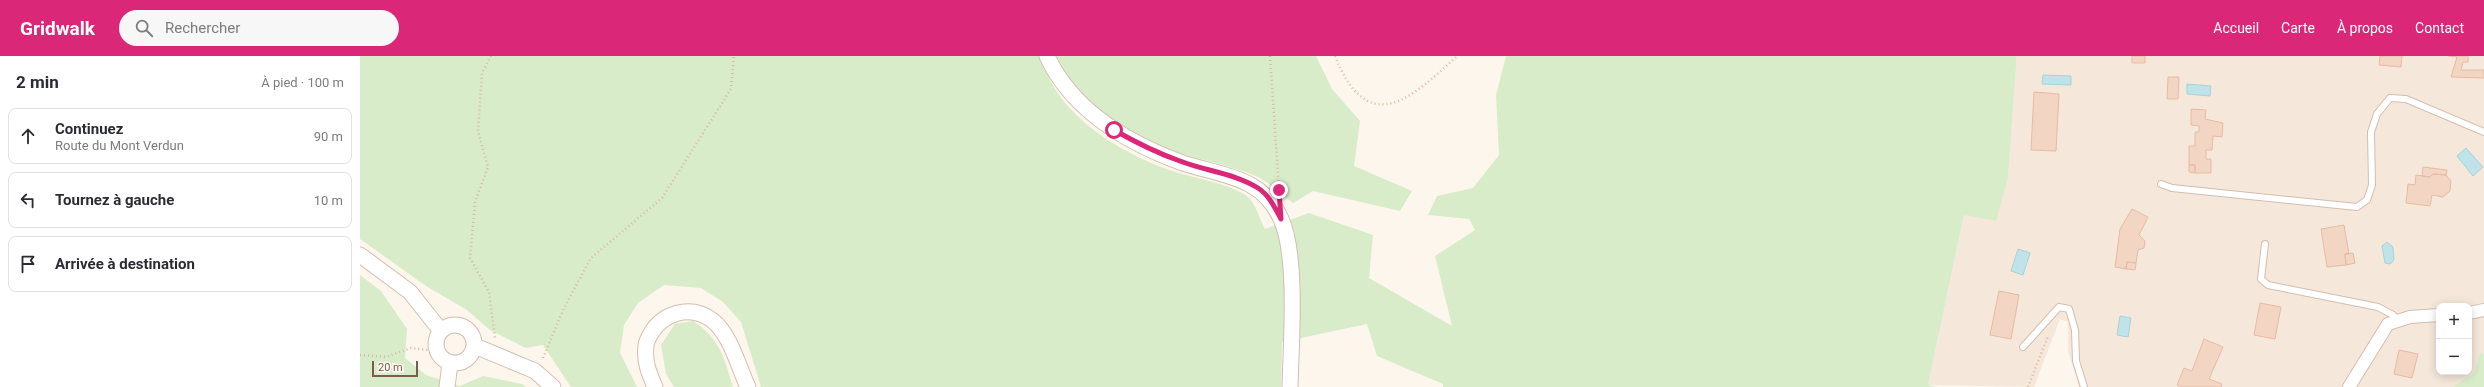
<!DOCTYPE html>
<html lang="fr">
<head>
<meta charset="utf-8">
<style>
	:root { --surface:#fff; --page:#f7f7f7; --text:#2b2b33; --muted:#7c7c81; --line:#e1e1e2; --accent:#db2777 }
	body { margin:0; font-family:Roboto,sans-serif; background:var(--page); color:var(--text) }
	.controls { position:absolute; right:12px; bottom:12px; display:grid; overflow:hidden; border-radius:8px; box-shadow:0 2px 10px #0003 }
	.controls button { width:36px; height:36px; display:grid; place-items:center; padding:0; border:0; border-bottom:1px solid var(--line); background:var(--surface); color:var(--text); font:20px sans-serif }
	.scale { position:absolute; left:12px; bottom:10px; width:46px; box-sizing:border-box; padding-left:4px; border:2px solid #7a5c4d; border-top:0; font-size:11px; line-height:14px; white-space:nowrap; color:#7a5c4d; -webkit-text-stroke:3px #fffaf3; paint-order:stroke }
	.stop { position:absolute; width:12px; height:12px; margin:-9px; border:3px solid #db2777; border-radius:50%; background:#fff }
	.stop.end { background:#db2777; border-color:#fff; box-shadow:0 1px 4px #0008 }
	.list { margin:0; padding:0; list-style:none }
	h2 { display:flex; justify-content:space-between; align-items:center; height:52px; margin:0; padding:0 16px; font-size:17px }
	h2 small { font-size:13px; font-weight:400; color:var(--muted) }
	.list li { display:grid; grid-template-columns:26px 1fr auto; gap:12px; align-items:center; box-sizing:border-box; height:56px; margin:0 8px 8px; padding:0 8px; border:1px solid var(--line); border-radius:8px }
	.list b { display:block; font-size:15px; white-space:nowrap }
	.list p { margin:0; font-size:13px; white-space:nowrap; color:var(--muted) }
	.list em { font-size:13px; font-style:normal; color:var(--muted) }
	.icon { flex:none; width:22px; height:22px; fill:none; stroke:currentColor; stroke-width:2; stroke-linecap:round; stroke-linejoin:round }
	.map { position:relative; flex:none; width:2124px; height:331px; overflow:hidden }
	header { display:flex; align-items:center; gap:24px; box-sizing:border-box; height:56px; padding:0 20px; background:var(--accent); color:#fff }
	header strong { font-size:19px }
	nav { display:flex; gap:22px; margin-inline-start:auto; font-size:14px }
	.search { width:280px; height:36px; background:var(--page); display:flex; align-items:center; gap:10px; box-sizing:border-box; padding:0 14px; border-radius:22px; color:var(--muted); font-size:15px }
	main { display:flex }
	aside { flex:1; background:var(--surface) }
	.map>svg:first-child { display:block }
	.residential { fill:#f5e8da; fill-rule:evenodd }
	.green { fill:#d8ecc9 }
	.water { fill:#bfe3e8; stroke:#a5d3da }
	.building { fill:#f3d5c3; stroke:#e6bba3 }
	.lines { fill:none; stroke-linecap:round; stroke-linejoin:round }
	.service-casing { stroke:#d1beb0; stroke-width:8 }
	.minor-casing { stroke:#d1beb0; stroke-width:14 }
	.tertiary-casing { stroke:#d1beb0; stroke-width:17 }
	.path { stroke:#d9b8a5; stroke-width:2.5; stroke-dasharray:1 3; stroke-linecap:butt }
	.service { stroke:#fff; stroke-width:6 }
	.minor { stroke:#fff; stroke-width:12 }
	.tertiary { stroke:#fff; stroke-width:15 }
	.route { stroke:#db2777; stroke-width:5 }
</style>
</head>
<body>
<header>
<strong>Gridwalk</strong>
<div class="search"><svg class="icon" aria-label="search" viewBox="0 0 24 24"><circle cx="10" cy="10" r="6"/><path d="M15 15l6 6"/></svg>Rechercher</div>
<nav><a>Accueil</a><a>Carte</a><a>À propos</a><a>Contact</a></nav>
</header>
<main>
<aside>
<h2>2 min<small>À pied · 100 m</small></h2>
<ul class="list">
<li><svg class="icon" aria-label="ahead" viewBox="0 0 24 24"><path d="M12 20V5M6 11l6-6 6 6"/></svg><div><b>Continuez</b><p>Route du Mont Verdun</p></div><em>90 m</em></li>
<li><svg class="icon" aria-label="left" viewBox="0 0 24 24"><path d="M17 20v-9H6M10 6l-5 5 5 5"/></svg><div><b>Tournez à gauche</b></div><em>10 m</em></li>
<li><svg class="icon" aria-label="arrive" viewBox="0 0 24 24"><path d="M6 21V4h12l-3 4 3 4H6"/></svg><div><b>Arrivée à destination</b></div></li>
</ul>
</aside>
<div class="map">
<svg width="2124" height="331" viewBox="0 0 2124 331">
	<rect width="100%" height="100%" fill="#fdf6ec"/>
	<!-- residential -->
	<path class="residential" d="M1656,0h468v331h-405l-11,-36v-29l-8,-3 -26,68 -106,-2 36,-170 44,-37zM2079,250h30v66h-30z"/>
	<!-- green -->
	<path class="green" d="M0,0h680c4,9 7,19 12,28 23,42 82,76 127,89 17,5 60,13 71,26 7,8 10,21 15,30l44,-16 64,22 -4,43 83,48 -17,-70 40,-26 -6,-11 -41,-4 9,-19 36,-8 26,-33 -3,-60 10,-39h510v9l-8,113 -12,43 -32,-6 -36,170 9,2h-494v-3l-66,-28 -10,-32 -85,18 -1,45h-520l-20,-65 -18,-20 -22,-14 -37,-3 -26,18 -14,22 -4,28 17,34h-66l-28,-42 -17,3 -36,-18 -23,-20 -41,-24 -66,-47z
		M697,0h259l16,33 28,32 -6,45 58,25 -12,20 -87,-20 -20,12c-12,-9 -26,-23 -40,-28 -22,-9 -47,-14 -70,-21 -53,-17 -103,-46 -126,-98z
		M0,219l21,16 26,38 -2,29 21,17 34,11 23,-10 39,8 4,3h-166z
		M333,265c27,17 31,37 40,66h-59l-8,-13 -5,-29 14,-21z
		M2120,297l4,1v33h-31l21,-14z"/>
	<!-- water -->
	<path class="water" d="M1683,19l28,1v9l-29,-1z
		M1827,28l24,2 -1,10 -23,-2z
		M2106,92l17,19 -10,9 -16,-20z
		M2027,186l6,5 1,13 -4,4 -5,-1 -3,-17z
		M1658,193l12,4 -7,22 -12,-4z
		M1760,260l11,2 -3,19 -11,-2z"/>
	<!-- building -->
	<path class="building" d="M1772,0h13v7h-13z
		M2020,0h22l-1,11 -22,-2z
		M2088,0h20v6h-5l-2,8h23v8l-33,-1 6,-20z
		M1808,21h11l-1,22h-11z
		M1674,36l25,2 -3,57 -25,-1z
		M1831,53l15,1 -1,9 18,4 -1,14 -9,-1 -1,14h-6v9h5v14h-16v-8h-6v-19h6v-14h4v-6l-8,-1z
		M1829,109h6v8l-6,-1z
		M2063,111l24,3 -1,5 -13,-1 -3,3 -8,-1z
		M2073,118l13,1 5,6 -1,10 -7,6 -11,-2 -2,11 -24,-3 2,-19 7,1 1,-10 14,2z
		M1772,153l16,8 -9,18 6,6 -1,7 -6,2 -2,13 -9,-1 -1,7 -11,-2 5,-38z
		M1984,169l5,29h-4l1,11 -19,2 -6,-38z
		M1993,197l2,10 -9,2 -1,-11z
		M1767,206l9,1 -1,7 -9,-1z
		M1639,235l20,4 -8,44 -21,-4z
		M1900,247l21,4 -6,32 -21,-4z
		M1844,283l19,8 -14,32 13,5 -1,3h-39l-5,-2 7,-17 8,3z
		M2039,294l19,4 -6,24 -18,-4z"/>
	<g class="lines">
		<defs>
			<path id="service" d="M1801,128l11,4 185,19 10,-7 5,-15 -1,-53 6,-18 13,-16 16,1 78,33
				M1905,188l-4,35 7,6 110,22 15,8 5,6
				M1663,291l36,-40 10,2 6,21 1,31 8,26"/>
			<path id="minor" d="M2109,257l15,-3
				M1989,331l39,-63 22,-7 29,-2"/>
			<path id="tertiary" d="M687,0c25,54 79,86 133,106 40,14 82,13 101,57 17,37 10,125 9,168
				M0,199l50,37 31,39
				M76 288a19 19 0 1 1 38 0a19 19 0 1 1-38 0Z
				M115,290l60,25 18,16
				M87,331l3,-24
				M295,331c-6,-14 -11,-25 -9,-41 0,-4 2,-7 4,-11 12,-22 40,-31 62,-15 19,15 26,46 36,67"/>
		</defs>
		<!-- service casing -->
		<use href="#service" class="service-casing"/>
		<!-- minor casing -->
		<use href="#minor" class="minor-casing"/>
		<!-- tertiary casing -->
		<use href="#tertiary" class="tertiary-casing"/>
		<!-- path -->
		<path class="path" d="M131,0l-9,17 -4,58 10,36 -13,35 -5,56 19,34 6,46
			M910,0l9,133
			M975,0c33,83 76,43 122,0
			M0,299l26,2 25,-9 26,3
			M183,302l21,-50 27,-50 71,-60 69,-109 3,-33
			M1668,331l20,-51"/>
		<!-- service -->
		<use href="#service" class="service"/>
		<!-- minor -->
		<use href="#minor" class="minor"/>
		<!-- tertiary -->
		<use href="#tertiary" class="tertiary"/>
	</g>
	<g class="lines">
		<!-- route -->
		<path class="route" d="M754,74c21,12 43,23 66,31 25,10 54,12 78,27 11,7 17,20 23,31l-2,-29"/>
	</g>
</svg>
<div class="controls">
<button>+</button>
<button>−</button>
</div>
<div class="scale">20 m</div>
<div class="stop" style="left:754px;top:74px"></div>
<div class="stop end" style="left:919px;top:134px"></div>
</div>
</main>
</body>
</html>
